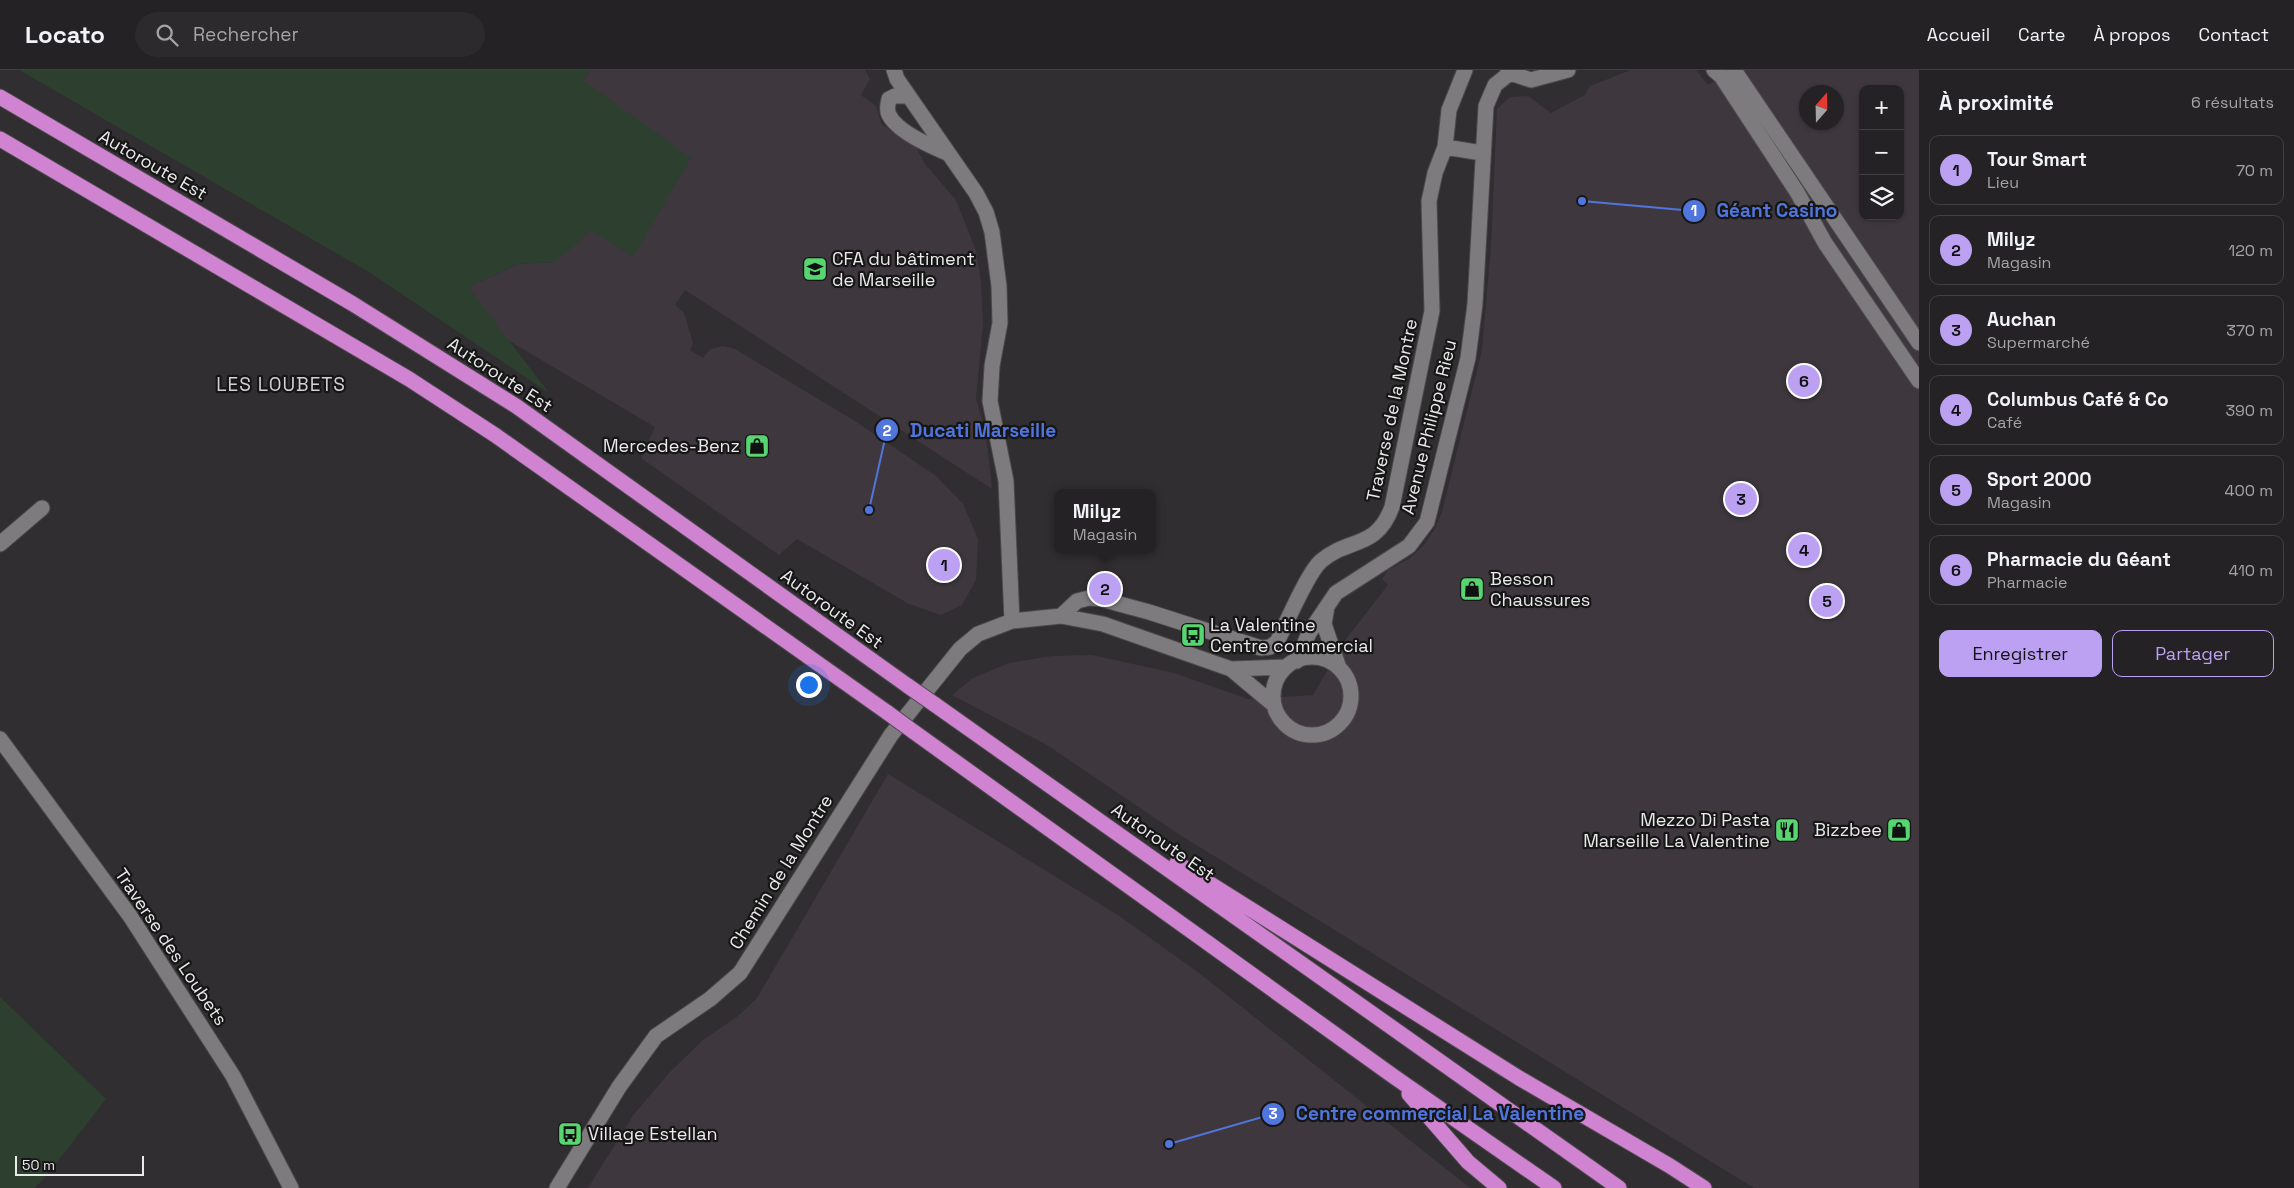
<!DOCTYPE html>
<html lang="fr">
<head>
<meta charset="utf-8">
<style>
	:root { --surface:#242224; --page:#2c2a2c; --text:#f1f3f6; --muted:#a3a4a6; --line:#413f41; --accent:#bca0f2 }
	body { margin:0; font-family:"Space Grotesk",sans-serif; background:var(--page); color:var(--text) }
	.controls { position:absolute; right:15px; top:15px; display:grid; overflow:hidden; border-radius:10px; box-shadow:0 1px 4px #0004 }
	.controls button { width:45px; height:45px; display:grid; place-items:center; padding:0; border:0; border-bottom:1px solid var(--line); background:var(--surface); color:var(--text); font:25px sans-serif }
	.compass { position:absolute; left:1799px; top:15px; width:45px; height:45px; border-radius:50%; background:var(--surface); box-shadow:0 1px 4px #0004; rotate:20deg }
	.scale { position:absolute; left:15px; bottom:12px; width:129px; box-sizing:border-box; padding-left:5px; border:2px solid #ebeaeb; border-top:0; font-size:14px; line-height:18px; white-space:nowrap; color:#ebeaeb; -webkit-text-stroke:4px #171617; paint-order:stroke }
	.you { position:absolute; left:808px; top:614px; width:18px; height:18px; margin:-12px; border:4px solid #fff; border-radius:50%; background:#1a73e8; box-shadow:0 0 0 8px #1a73e833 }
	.badge { display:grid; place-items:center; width:32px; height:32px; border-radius:50%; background:var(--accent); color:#111; font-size:16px; font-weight:700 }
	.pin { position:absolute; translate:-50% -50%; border:2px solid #fff; box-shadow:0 1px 5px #0006 }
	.popup { position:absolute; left:1054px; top:419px; width:102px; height:65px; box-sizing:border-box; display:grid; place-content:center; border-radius:10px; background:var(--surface); filter:drop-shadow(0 1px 4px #0005); font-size:16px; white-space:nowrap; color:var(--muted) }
	.popup b { font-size:19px; color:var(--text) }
	.popup::after { content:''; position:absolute; left:50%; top:100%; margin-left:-10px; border:10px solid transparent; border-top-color:var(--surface) }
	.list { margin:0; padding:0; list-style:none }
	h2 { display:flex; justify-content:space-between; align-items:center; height:65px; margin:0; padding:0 20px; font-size:21px }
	h2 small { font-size:16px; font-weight:400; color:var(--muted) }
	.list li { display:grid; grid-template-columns:32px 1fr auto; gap:15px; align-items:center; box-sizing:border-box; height:70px; margin:0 10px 10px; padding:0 10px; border:1px solid var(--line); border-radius:10px }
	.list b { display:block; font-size:19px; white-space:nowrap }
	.list p { margin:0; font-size:16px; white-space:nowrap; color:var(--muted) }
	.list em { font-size:16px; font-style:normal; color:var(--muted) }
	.actions { display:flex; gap:10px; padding:15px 20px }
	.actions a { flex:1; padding:11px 0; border:1px solid var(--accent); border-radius:10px; text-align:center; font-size:18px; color:var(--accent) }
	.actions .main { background:var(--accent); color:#111 }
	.icon { flex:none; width:28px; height:28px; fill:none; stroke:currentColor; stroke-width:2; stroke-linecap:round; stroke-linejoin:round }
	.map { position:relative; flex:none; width:1919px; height:1118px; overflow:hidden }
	header { display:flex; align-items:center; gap:30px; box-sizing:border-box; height:70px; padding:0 25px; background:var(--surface); border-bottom:1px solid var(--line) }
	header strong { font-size:24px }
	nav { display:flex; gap:28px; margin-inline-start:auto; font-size:18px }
	.search { width:350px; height:45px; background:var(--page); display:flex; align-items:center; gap:12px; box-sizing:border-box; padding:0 18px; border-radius:28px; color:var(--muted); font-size:19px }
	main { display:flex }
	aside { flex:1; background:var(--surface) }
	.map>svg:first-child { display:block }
	.built { fill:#3e383e; fill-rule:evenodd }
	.green { fill:#2d3f2f }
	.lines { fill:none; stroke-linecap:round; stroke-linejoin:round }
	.minor-casing { stroke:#4b494b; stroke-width:17 }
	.highway-casing { stroke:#4b494b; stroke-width:17 }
	.minor { stroke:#7e7b7e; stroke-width:15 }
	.highway { stroke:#cf83d1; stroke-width:15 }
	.highway-bridge-casing { stroke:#4b494b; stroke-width:17; stroke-linecap:butt }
	.highway-bridge { stroke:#cf83d1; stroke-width:15 }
	.labels { text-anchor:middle; stroke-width:4.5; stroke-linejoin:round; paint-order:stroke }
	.street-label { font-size:18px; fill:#ebeaeb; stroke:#171617 }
	.poi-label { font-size:18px; fill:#ebeaeb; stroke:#171617; text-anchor:start }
	.neighbourhood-label { font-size:19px; letter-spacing:1px; fill:#d4d1d4; stroke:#171617 }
	.leader { fill:none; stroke:#5075dd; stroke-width:2 }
	.callout-dot { fill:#5075dd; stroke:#171617; stroke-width:2 }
	.mark-label { font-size:15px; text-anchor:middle; font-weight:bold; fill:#fff }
	.callout-label { font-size:19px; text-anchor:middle; font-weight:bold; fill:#5075dd; stroke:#171617; stroke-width:4.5; stroke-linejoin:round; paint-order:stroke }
</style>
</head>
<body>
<header>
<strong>Locato</strong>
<div class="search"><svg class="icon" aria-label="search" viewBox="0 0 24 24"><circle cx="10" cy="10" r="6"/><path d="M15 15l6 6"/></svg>Rechercher</div>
<nav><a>Accueil</a><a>Carte</a><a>À propos</a><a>Contact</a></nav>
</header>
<main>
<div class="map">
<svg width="1919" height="1118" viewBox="0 0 1919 1118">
	<rect width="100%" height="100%" fill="#302e30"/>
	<!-- built -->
	<path class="built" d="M590,0h275l5,9 -9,16 15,11 6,19 33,20 10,19 31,36 20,51 5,31 2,43 -7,73 10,37 6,54 -307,-199 -10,15 9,8 9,30 -3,7 13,8 7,-9 13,-3 12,3 120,72 81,55 27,28 15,35 -2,41 -14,25 -21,10 -32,-11 -112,-65 -18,16 -138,-97 14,-31 -149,-88 -38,-52 50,-23 38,-2 27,-182z
		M1631,0h65l12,15 25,-15h186v1118h-165l-574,-353 -133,-90 -95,-50 21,-17 36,-15 43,-7 40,-1 82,18 74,26 65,-4 33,-56 42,-54 -6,-6 6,-9 21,-11 15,-14 10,-15 8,-18 40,-162 9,-104 6,-137 13,-12 18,-1 23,17 34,-18 5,-9zM1863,19h37v127h-37zM1806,22h30v30h-30z
		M888,704l230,141 81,58 271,215h-882l46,-74 36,-42 33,-32 35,-24 19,-18z"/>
	<!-- green -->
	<path class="green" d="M19,0h571l-7,10 108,78 -58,99 -42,-27 -35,32 -38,2 -50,23 81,106 -180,-121z
		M0,927l106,102 -59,76 -12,13h-35z"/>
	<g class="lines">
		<defs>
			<path id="minor" d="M894,0l3,9 79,114 10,19 6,20 7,54 1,37 -8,43 -2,35 16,80 6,140
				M1508,0l2,3 21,7 37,-10
				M1714,0l7,6 76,116 28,51 94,138
				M1734,0l185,273
				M908,26h-13l-6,3c-1,6 -3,10 0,16 8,16 41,31 58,38
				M1445,77l37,6
				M0,474l42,-36
				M1327,537l-3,17 15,44
				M1061,546l16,-15 12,-3 12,1 48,13 112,36 9,-1 7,-5c9,-18 31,-70 44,-81 28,-24 55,-11 71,-54l40,-196 -3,-110 6,-28 10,-26 4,-37 16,-40
				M1273 626a39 39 0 1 1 78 0a39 39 0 1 1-78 0Z
				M1297,591l12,-28 27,-40 73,-47 18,-24 41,-164 7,-54 11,-198 9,-21 15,-12
				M1231,599l55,-2
				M0,669l130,177 103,160 58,112
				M557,1118l62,-101 37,-51 54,-37 30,-26 151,-238 69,-86 18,-15 34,-13 49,-5 42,8 128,45 43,36"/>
			<path id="highway" d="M0,27l353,207 163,102 392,280
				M0,69l409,240 86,56 393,278
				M934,634l685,484
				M914,662l479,344 161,112
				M1177,793l342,215 151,88 34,22
				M1409,1024l59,68 31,26"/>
		</defs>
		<!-- minor casing -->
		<use href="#minor" class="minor-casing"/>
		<!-- highway casing -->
		<use href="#highway" class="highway-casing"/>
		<!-- minor -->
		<use href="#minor" class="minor"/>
		<!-- highway -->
		<use href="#highway" class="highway"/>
		<defs>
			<path id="highway-bridge" d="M908,616l26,18
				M888,643l26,19"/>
		</defs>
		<!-- highway-bridge casing -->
		<use href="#highway-bridge" class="highway-bridge-casing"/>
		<!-- highway-bridge -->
		<use href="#highway-bridge" class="highway-bridge"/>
	</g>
	<!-- icons -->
	<defs>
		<symbol id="university-square" viewBox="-11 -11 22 22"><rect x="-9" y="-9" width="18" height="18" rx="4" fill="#57d570" stroke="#171617"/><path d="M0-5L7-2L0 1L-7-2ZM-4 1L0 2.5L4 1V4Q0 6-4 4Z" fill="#111"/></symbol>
		<symbol id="shop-square" viewBox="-11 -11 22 22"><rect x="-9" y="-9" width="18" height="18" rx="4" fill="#57d570" stroke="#171617"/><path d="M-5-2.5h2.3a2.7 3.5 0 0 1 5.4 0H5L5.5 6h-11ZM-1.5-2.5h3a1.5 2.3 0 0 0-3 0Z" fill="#111"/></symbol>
		<symbol id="bus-square" viewBox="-11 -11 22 22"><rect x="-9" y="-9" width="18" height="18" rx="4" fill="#57d570" stroke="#171617"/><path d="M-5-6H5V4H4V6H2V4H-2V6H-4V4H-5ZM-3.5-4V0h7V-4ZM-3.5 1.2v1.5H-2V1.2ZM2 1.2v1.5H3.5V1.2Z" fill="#111"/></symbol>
		<symbol id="restaurant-square" viewBox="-11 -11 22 22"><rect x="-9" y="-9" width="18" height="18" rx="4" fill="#57d570" stroke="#171617"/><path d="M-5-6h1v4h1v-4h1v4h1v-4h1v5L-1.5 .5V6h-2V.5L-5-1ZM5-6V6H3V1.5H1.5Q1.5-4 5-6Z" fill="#111"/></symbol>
	</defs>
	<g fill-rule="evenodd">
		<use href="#university-square" x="801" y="185" width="28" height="28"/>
		<use href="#shop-square" x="743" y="362" width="28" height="28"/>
		<use href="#shop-square" x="1458" y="505" width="28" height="28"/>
		<use href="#bus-square" x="1179" y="551" width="28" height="28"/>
		<use href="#restaurant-square" x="1773" y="746" width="28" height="28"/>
		<use href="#shop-square" x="1885" y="746" width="28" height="28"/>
		<use href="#bus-square" x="556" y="1050" width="28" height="28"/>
	</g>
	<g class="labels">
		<!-- street labels -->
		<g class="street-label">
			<text transform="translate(153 95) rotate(30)" y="6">Autoroute Est</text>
			<text transform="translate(500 305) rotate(33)" y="6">Autoroute Est</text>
			<text transform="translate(1392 340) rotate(-78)" y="6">Traverse de la Montre</text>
			<text transform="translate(1429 357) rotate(-76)" y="6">Avenue Philippe Rieu</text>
			<text transform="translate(832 539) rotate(36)" y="6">Autoroute Est</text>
			<text transform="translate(1163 772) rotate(35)" y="6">Autoroute Est</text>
			<text transform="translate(781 802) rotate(-58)" y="6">Chemin de la Montre</text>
			<text transform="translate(171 877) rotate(56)" y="6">Traverse des Loubets</text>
		</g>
		<!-- poi labels -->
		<g class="poi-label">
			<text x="832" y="195">CFA du bâtiment<tspan x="832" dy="21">de Marseille</tspan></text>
			<text x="740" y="382" text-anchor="end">Mercedes-Benz</text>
			<text x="1490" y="515">Besson<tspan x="1490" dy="21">Chaussures</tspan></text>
			<text x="1210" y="561">La Valentine<tspan x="1210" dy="21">Centre commercial</tspan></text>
			<text x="1770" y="756" text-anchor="end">Mezzo Di Pasta<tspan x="1770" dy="21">Marseille La Valentine</tspan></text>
			<text x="1882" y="766" text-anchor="end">Bizzbee</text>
			<text x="588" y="1070">Village Estellan</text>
		</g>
		<!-- neighbourhood labels -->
		<g class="neighbourhood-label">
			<text x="281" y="321">LES LOUBETS</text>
		</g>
	</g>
	<!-- callouts -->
	<path class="leader" d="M1582 131L1694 141M869 440L887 360M1169 1074L1273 1044"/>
	<g class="callout-dot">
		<circle cx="1582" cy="131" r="5"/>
		<circle cx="869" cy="440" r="5"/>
		<circle cx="1169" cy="1074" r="5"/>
		<circle cx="1694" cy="141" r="12"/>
		<circle cx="887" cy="360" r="12"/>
		<circle cx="1273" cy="1044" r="12"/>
	</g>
	<g class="mark-label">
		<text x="1694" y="146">1</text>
		<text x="887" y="366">2</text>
		<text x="1273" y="1049">3</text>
	</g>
	<g class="callout-label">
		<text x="1777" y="147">Géant Casino</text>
		<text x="983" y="367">Ducati Marseille</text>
		<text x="1440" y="1050">Centre commercial La Valentine</text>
	</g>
</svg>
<div class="controls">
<button>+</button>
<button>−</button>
<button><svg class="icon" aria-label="layers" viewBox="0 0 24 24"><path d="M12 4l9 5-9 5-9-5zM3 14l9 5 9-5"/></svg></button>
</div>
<svg class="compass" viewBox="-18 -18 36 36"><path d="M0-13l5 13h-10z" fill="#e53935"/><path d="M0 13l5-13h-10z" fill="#a3a4a6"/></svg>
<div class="scale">50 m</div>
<div class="you"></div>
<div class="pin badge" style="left:944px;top:495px">1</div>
<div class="pin badge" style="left:1105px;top:519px">2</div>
<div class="popup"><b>Milyz</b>Magasin</div>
<div class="pin badge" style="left:1741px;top:429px">3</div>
<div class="pin badge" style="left:1804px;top:480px">4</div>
<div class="pin badge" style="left:1827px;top:531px">5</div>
<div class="pin badge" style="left:1804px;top:311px">6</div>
</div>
<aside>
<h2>À proximité<small>6 résultats</small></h2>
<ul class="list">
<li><span class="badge">1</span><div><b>Tour Smart</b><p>Lieu</p></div><em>70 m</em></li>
<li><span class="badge">2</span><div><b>Milyz</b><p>Magasin</p></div><em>120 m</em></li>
<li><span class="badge">3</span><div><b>Auchan</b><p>Supermarché</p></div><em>370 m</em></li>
<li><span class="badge">4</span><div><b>Columbus Café &amp; Co</b><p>Café</p></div><em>390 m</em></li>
<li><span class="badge">5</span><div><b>Sport 2000</b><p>Magasin</p></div><em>400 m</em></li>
<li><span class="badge">6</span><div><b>Pharmacie du Géant</b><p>Pharmacie</p></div><em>410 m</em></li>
</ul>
<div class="actions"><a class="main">Enregistrer</a><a>Partager</a></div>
</aside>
</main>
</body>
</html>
